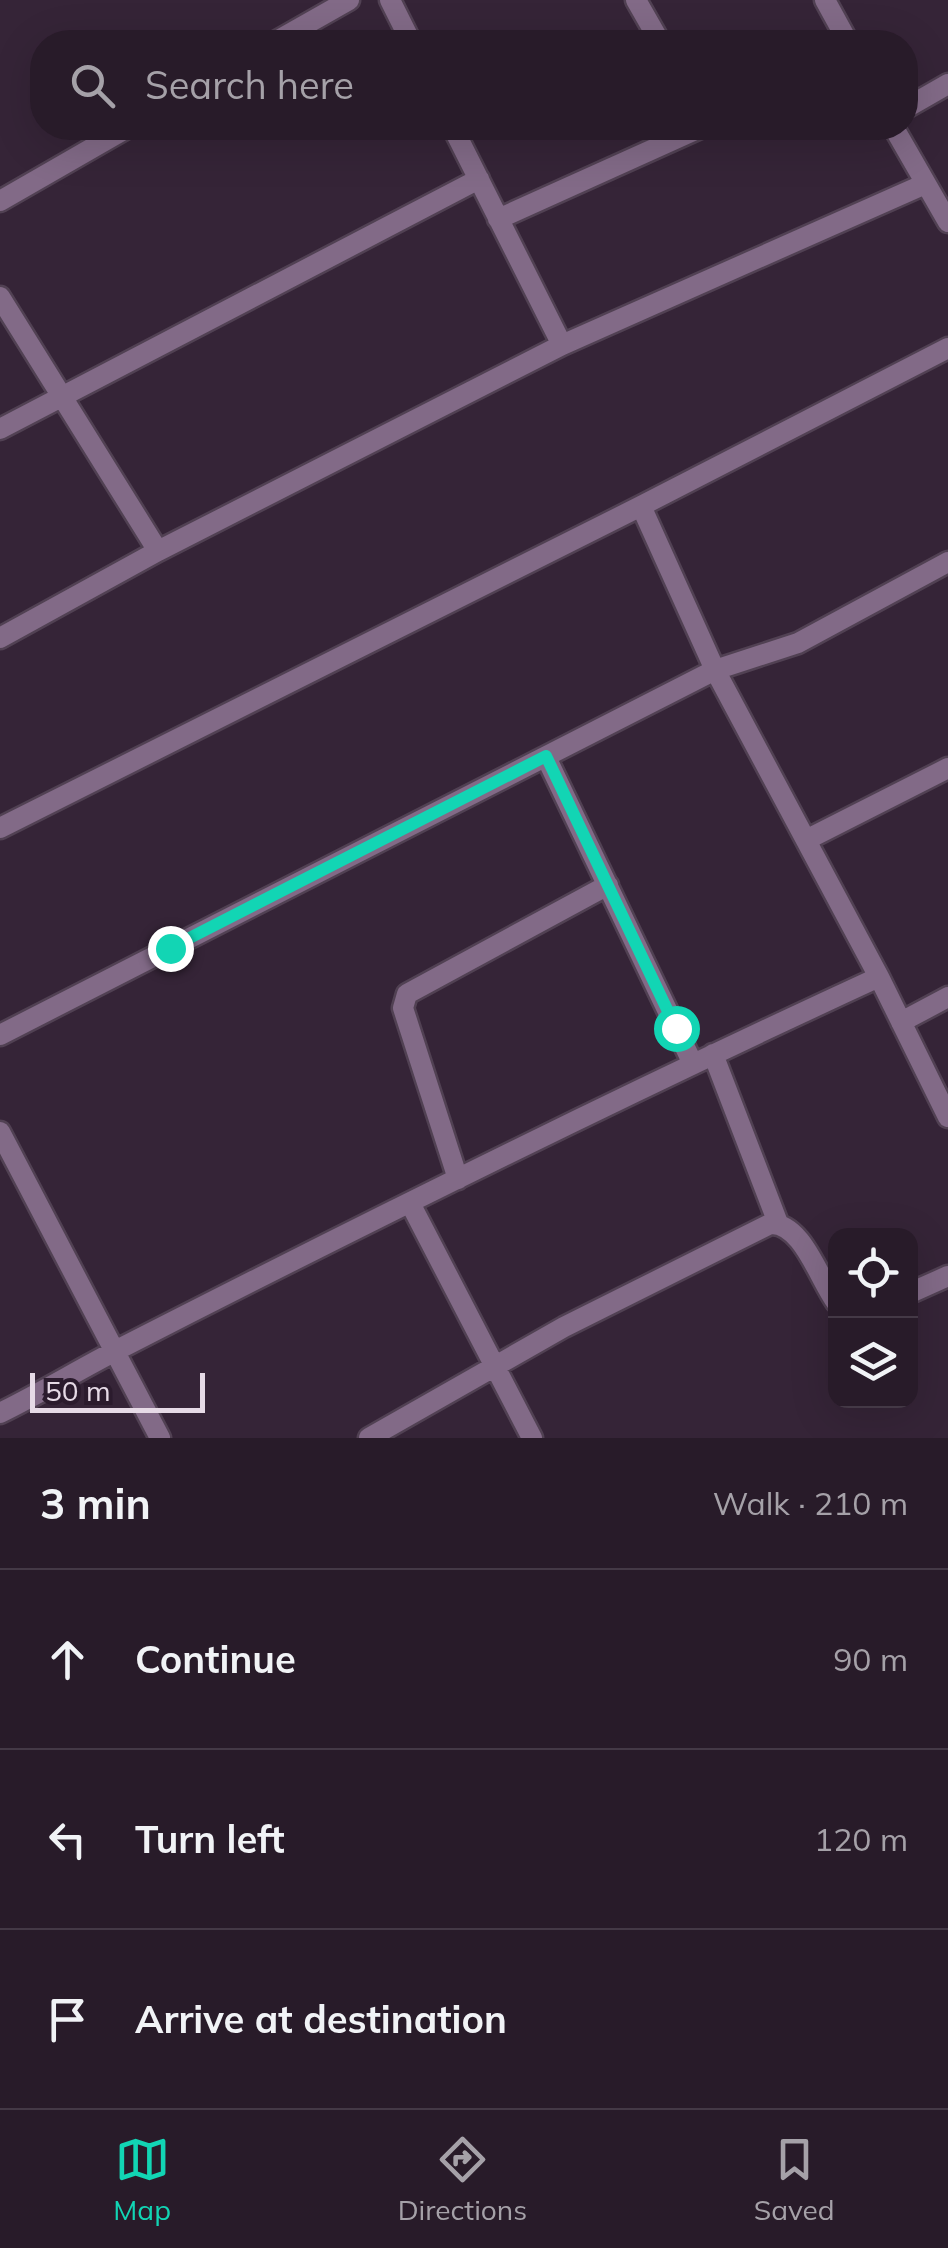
<!DOCTYPE html>
<html lang="en">
<head>
<meta charset="utf-8">
<style>
	:root { --surface:#281b29; --page:#302431; --text:#f1f3f6; --muted:#a5a1a8; --line:#443946; --accent:#12d5b4 }
	body { margin:0; font-family:Mulish,sans-serif; background:var(--page); color:var(--text) }
	.controls { position:absolute; right:30px; bottom:30px; display:grid; overflow:hidden; border-radius:20px; box-shadow:0 10px 40px #0002 }
	.controls button { width:90px; height:90px; display:grid; place-items:center; padding:0; border:0; border-bottom:2px solid var(--line); background:var(--surface); color:var(--text); font:50px sans-serif }
	.scale { position:absolute; left:30px; bottom:25px; width:175px; box-sizing:border-box; padding-left:10px; border:5px solid #e6dae6; border-top:0; font-size:28px; line-height:35px; white-space:nowrap; color:#e6dae6; -webkit-text-stroke:8px #2b1b2d; paint-order:stroke }
	.stop { position:absolute; width:30px; height:30px; margin:-22px; border:8px solid #12d5b4; border-radius:50%; background:#fff }
	.stop.end { background:#12d5b4; border-color:#fff; box-shadow:0 2px 10px #0008 }
	.list { margin:0; padding:0; list-style:none }
	h2 { display:flex; justify-content:space-between; align-items:center; height:130px; margin:0; padding:0 40px; font-size:42px }
	h2 small { font-size:32px; font-weight:400; color:var(--muted) }
	.list li { display:grid; grid-template-columns:65px 1fr auto; gap:30px; align-items:center; box-sizing:border-box; height:180px; padding:0 40px; border-top:2px solid var(--line) }
	.list b { display:block; font-size:38px; white-space:nowrap }
	.list em { font-size:32px; font-style:normal; color:var(--muted) }
	.icon { flex:none; width:55px; height:55px; fill:none; stroke:currentColor; stroke-width:2; stroke-linecap:round; stroke-linejoin:round }
	.map { position:relative; flex:none; width:948px; height:1438px; overflow:hidden }
	.search { position:absolute; background:var(--surface); box-shadow:0 10px 40px #0002; left:30px; right:30px; top:30px; height:110px; display:flex; align-items:center; gap:25px; box-sizing:border-box; padding:0 35px; border-radius:40px; color:var(--muted); font-size:38px }
	.sheet { height:670px; background:var(--surface) }
	nav { display:flex; justify-content:space-around; align-items:center; box-sizing:border-box; height:140px; border-top:2px solid var(--line); background:var(--surface); font-size:28px; color:var(--muted) }
	nav a { display:grid; justify-items:center; gap:5px }
	nav .on { color:var(--accent) }
	.map>svg:first-child { display:block }
	.lines { fill:none; stroke-linecap:round; stroke-linejoin:round }
	.street-casing { stroke:#514153; stroke-width:25 }
	.street { stroke:#826a87; stroke-width:20 }
	.route { stroke:#12d5b4; stroke-width:12 }
</style>
</head>
<body>
<div class="map">
<svg width="948" height="1438" viewBox="0 0 948 1438">
	<rect width="100%" height="100%" fill="#352437"/>
	<g class="lines">
		<defs>
			<path id="street" d="M390,0l21,42
				M636,0l24,42
				M825,0l23,42
				M275,42l74,-42
				M906,108l42,-24
				M453,128l109,217
				M894,128l54,94
				M0,201l127,-73
				M498,219l202,-91
				M0,297l158,254
				M0,429l479,-250
				M641,506l74,164 164,307 69,140
				M0,638l158,-87 404,-206 363,-161
				M546,757l147,307
				M0,828l641,-322 307,-158
				M806,840l142,-72
				M901,1022l47,-25
				M0,1035l715,-365 83,-27 150,-81
				M713,1054l65,169
				M0,1132l160,306
				M458,1179l-55,-171 4,-14 201,-109
				M410,1203l122,235
				M910,1293l38,-17
				M0,1413c41,-20 80,-44 121,-65 250,-128 502,-253 758,-371
				M369,1438l195,-111 206,-103c32,-2 49,55 66,78"/>
		</defs>
		<!-- street casing -->
		<use href="#street" class="street-casing"/>
		<!-- street -->
		<use href="#street" class="street"/>
	</g>
	<g class="lines">
		<!-- route -->
		<path class="route" d="M170,948l376,-192 130,272"/>
	</g>
</svg>
<div class="controls">
<button><svg class="icon" aria-label="locate" viewBox="0 0 24 24"><circle cx="12" cy="12" r="6"/><path d="M12 2v4M12 18v4M2 12h4M18 12h4"/></svg></button>
<button><svg class="icon" aria-label="layers" viewBox="0 0 24 24"><path d="M12 4l9 5-9 5-9-5zM3 14l9 5 9-5"/></svg></button>
</div>
<div class="scale">50 m</div>
<div class="stop" style="left:676px;top:1028px"></div>
<div class="stop end" style="left:170px;top:948px"></div>
<div class="search"><svg class="icon" aria-label="search" viewBox="0 0 24 24"><circle cx="10" cy="10" r="6"/><path d="M15 15l6 6"/></svg>Search here</div>
</div>
<section class="sheet">
<h2>3 min<small>Walk · 210 m</small></h2>
<ul class="list">
<li><svg class="icon" aria-label="ahead" viewBox="0 0 24 24"><path d="M12 20V5M6 11l6-6 6 6"/></svg><div><b>Continue</b></div><em>90 m</em></li>
<li><svg class="icon" aria-label="left" viewBox="0 0 24 24"><path d="M17 20v-9H6M10 6l-5 5 5 5"/></svg><div><b>Turn left</b></div><em>120 m</em></li>
<li><svg class="icon" aria-label="arrive" viewBox="0 0 24 24"><path d="M6 21V4h12l-3 4 3 4H6"/></svg><div><b>Arrive at destination</b></div></li>
</ul>
</section>
<nav>
<a class="on"><svg class="icon" aria-label="map" viewBox="0 0 24 24"><path d="M3 6l6-2 6 2 6-2v14l-6 2-6-2-6 2zM9 4v14M15 6v14"/></svg>Map</a>
<a><svg class="icon" aria-label="directions" viewBox="0 0 24 24"><path d="M12 3l9 9-9 9-9-9zM9 14v-3h6M13 9l2 2-2 2"/></svg>Directions</a>
<a><svg class="icon" aria-label="saved" viewBox="0 0 24 24"><path d="M7 4h10v16l-5-4-5 4z"/></svg>Saved</a>
</nav>
</body>
</html>
